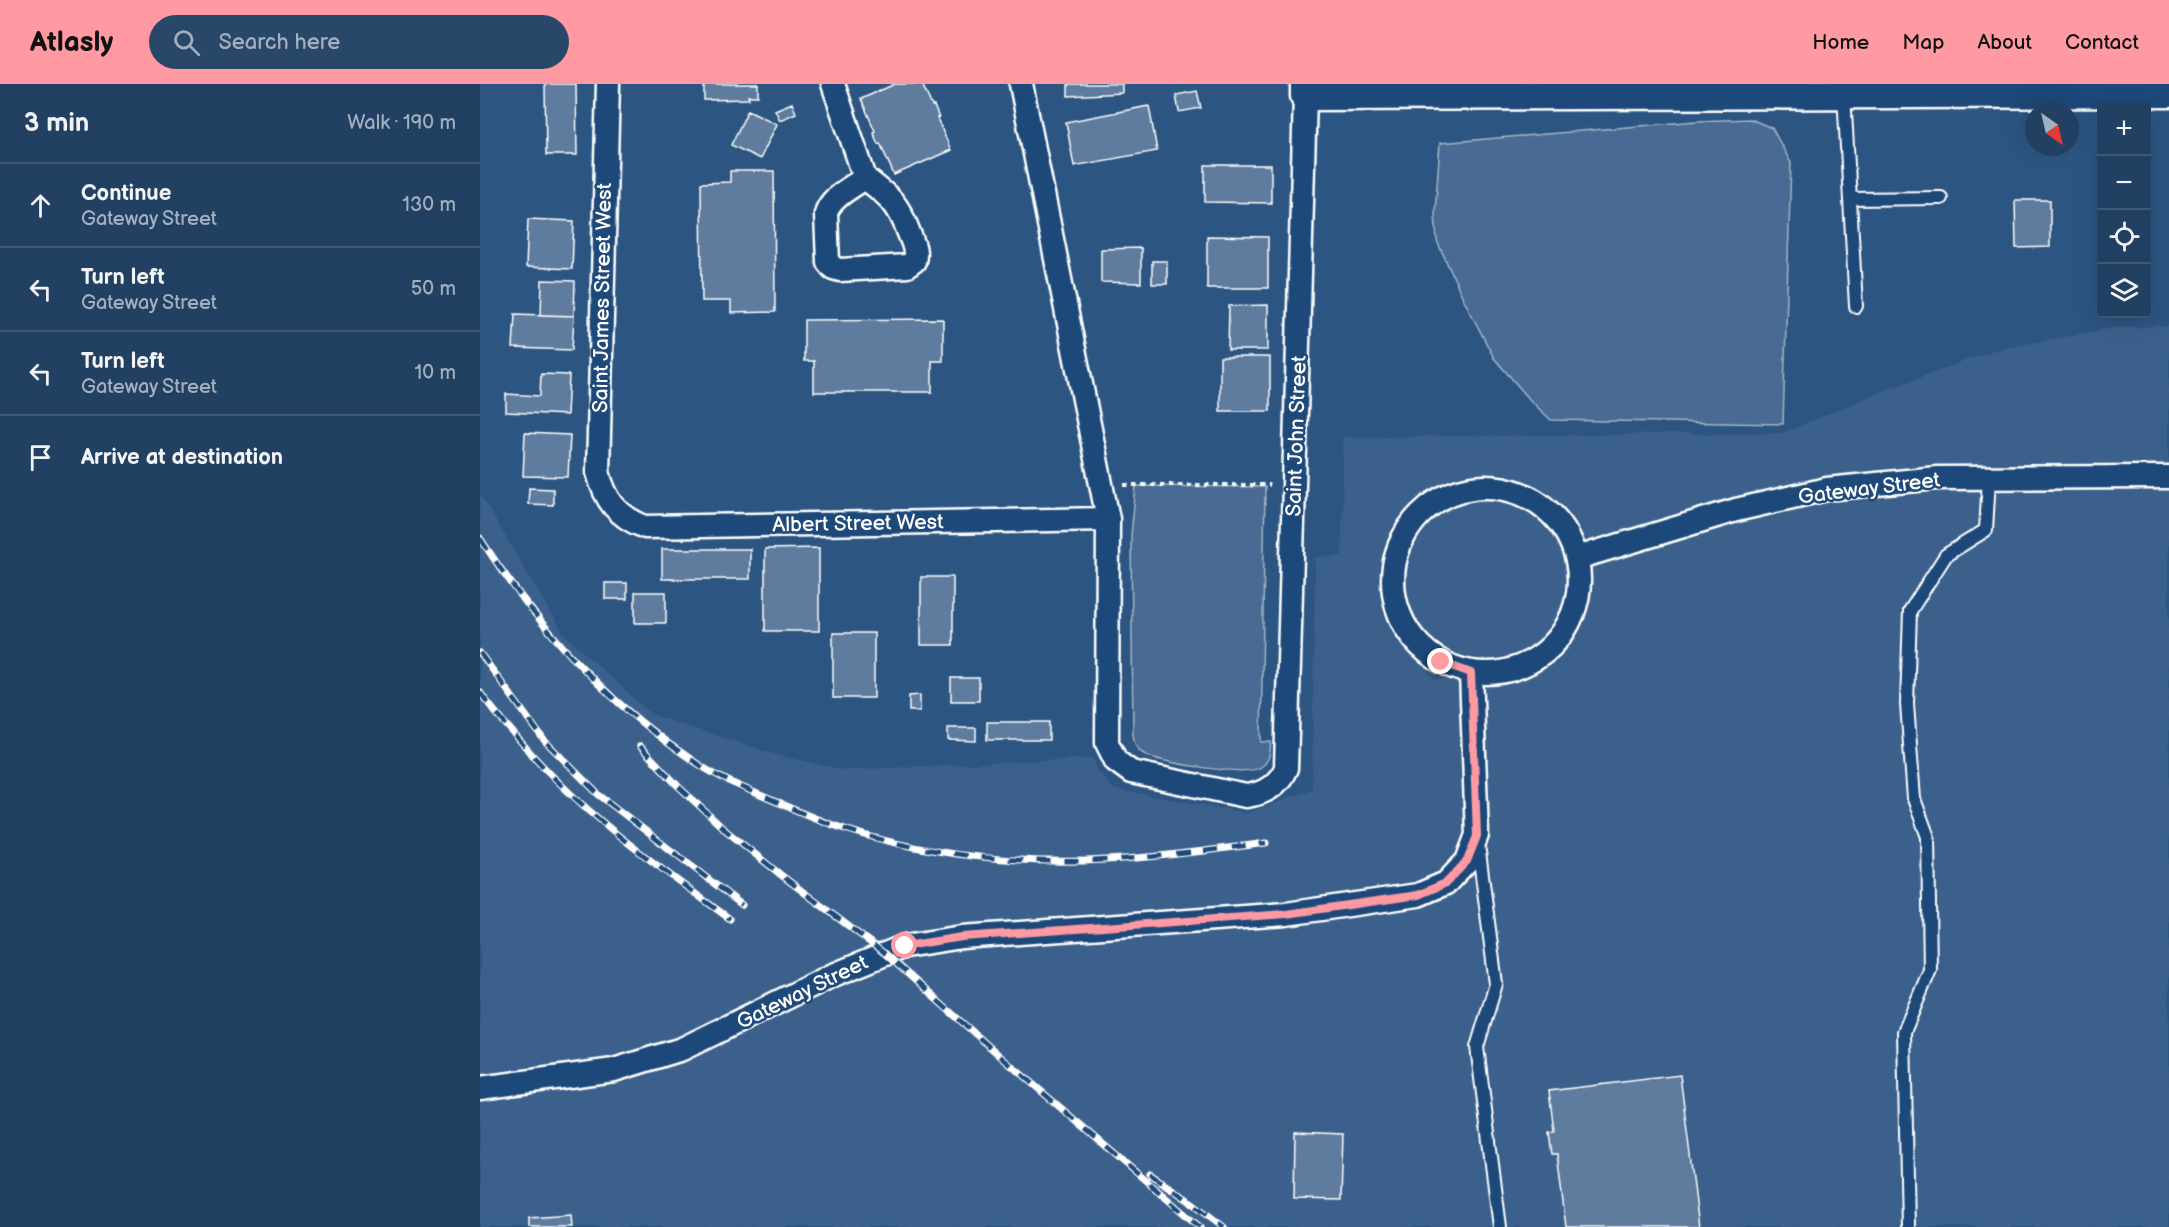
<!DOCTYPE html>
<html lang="en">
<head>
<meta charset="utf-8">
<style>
	:root { --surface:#214062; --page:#294768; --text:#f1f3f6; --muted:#a2afbe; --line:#3e5977; --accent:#ff9aa2 }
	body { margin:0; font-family:"Balsamiq Sans",sans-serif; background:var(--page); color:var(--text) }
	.controls { position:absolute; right:18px; top:18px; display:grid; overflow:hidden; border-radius:6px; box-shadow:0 6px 24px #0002 }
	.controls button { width:54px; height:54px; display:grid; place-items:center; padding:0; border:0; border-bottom:2px solid var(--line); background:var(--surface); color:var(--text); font:30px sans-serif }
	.compass { position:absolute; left:1545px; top:18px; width:54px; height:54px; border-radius:50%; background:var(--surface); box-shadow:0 6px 24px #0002; rotate:146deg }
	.stop { position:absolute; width:18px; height:18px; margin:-14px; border:4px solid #ff9aa2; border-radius:50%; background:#fff }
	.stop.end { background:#ff9aa2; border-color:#fff; box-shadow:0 2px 6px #0008 }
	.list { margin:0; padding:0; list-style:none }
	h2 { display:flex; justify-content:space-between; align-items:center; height:78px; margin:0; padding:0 24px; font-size:26px }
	h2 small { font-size:20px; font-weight:400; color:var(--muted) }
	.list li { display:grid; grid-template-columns:39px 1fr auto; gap:18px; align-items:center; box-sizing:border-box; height:84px; padding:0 24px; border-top:2px solid var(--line) }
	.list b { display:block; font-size:22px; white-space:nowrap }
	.list p { margin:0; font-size:20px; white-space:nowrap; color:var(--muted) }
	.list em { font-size:20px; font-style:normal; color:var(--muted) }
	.icon { flex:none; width:33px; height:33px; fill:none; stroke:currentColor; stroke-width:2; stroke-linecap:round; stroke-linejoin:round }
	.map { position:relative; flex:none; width:1689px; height:1143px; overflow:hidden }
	header { display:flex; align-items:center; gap:36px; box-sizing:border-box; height:84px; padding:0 30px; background:var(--accent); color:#111 }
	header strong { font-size:28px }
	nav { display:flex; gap:33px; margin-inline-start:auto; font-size:21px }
	.search { width:420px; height:54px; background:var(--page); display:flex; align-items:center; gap:15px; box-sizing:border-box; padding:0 21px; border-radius:33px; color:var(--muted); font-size:22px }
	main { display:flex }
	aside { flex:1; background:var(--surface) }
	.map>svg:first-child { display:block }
	.built { fill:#3b618b }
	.green { fill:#486b92; stroke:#a4b5c8; stroke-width:1.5 }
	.building { fill:#5e7c9f; stroke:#fff; stroke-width:1.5 }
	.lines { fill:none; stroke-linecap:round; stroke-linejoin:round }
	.service-casing { stroke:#fff; stroke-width:16 }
	.minor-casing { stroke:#fff; stroke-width:27 }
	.tertiary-casing { stroke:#fff; stroke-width:33 }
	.path { stroke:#fff; stroke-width:4; stroke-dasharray:4.5 4.5; stroke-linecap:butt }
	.service { stroke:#1f4a7a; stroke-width:12 }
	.minor { stroke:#1f4a7a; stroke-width:22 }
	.tertiary { stroke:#1f4a7a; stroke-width:28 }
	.rail-casing { stroke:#fff; stroke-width:7 }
	.rail { stroke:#1f4a7a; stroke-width:4.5; stroke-dasharray:14; stroke-linecap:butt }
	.route { stroke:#ff9aa2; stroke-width:8 }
	.labels { text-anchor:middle; stroke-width:5; stroke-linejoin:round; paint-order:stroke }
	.street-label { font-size:21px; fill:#fff; stroke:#1f4a7a }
</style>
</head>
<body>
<header>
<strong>Atlasly</strong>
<div class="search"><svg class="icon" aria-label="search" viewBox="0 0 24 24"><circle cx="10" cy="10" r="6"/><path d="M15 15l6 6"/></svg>Search here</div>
<nav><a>Home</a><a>Map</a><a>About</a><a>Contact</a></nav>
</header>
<main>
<aside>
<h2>3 min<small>Walk · 190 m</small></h2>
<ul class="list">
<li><svg class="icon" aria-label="ahead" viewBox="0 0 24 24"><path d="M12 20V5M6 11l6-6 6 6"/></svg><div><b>Continue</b><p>Gateway Street</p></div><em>130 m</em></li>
<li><svg class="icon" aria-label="left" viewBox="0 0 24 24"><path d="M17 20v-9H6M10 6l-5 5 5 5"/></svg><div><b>Turn left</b><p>Gateway Street</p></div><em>50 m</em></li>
<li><svg class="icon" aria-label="left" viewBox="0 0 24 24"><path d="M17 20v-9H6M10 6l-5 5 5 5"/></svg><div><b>Turn left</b><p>Gateway Street</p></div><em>10 m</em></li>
<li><svg class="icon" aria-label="arrive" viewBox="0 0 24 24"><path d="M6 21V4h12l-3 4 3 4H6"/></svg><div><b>Arrive at destination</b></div></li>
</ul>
</aside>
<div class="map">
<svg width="1689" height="1143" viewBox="0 0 1689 1143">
	<rect width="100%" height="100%" fill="#2c5582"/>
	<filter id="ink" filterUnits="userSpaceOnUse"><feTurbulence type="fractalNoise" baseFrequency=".0167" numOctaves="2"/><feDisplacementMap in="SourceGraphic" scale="12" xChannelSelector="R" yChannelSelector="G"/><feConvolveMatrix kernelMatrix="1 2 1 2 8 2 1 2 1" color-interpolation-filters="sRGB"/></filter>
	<g filter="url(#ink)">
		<!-- built -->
		<path class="built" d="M1689,242v901h-1689v-733l84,140 88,81 122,39 69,16 250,-12 5,13 15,18 135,24 64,-24 3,-232 27,-1 1,-119 440,-4 84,-36 127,-47 124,-23z"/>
		<!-- green -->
		<path class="green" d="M1270,35l22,9 19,35 -8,261 -232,-4 -20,-19 -37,-43 -30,-58 -27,-59 -2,-27 5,-71 257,-22z
			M656,402l129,1 -4,255h10c-1,10 -1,19 -10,25 -14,10 -102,-4 -117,-13 -8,-5 -10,-11 -11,-19l-2,-200z"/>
		<!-- building -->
		<path class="building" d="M65,0h31l1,71h-31z
			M224,0h54v12h-10l1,3 -45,1z
			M415,0h27l10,22h2l5,12h-2l14,32 -57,25 -14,-32 -2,1 -5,-12 2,-1 -14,-32z
			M588,0h54v9l-54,3z
			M717,7l4,17 -22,4 -3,-17z
			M312,19l4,10 -16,7 -5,-10z
			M669,22l8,45 -83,15 -8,-44z
			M268,26l29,14 -17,35 -29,-14z
			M725,81h66v38l-66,-1z
			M250,87h44l1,141 -44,1v-12h-29l-1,-118 29,-1z
			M1535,116h35v47l-34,1z
			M48,135l46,2 -2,48 -46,-2z
			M727,152l61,1v51h-61z
			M661,164v35l-40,-1v-33z
			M672,177h15v23h-15z
			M62,196l33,1 -1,35 -33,-1z
			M788,221v45h-40l1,-44z
			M35,230l59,2 -2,34 -59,-2z
			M463,235v42h-11v31h-118v-31h-10v-41z
			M740,273h50v54h-50z
			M61,290l28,1 -2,40 -61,-3v-18l34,2z
			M45,349l45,2 -2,42 -45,-1z
			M49,404l24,1v16l-25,-1z
			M339,464v83h-54v-82z
			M182,465h88v30h-88z
			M441,493h32v68h-32z
			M125,499h22v16h-22z
			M155,508h31v31h-31z
			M353,549h41v65h-41z
			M471,594h28v23h-28z
			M440,611v16h-11v-15z
			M507,638h62v18h-62z
			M468,644h28v13l-28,-1z
			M1200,991l19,152h-133l-9,-73h-5l-3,-22 5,-1 -5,-40z
			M815,1048l48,2 -2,66 -47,-1z
			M91,1131l1,12h-43v-9z"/>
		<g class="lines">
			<defs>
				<path id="service" d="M1364,10l12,212
					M1370,115l91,-1
					M998,760l18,140 -19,63 23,180
					M1428,1143l-4,-195 26,-62 -2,-133 -14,-38 -7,-95 3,-93 36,-56 40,-25 3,-52"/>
				<path id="minor" d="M128,0l-10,388c7,28 19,44 47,55l463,-8
					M353,0l32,94c-13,9 -36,20 -39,36l2,48 5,6 7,2 67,-4 7,-5c3,-10 -1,-18 -5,-28 -11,-30 -19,-36 -44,-55
					M541,0l87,435 -1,224 9,18 15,11 115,24c18,-2 32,-10 40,-28l19,-672
					M913 496a93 93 0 1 1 186 0a93 93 0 1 1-186 0Z
					M1097,474l159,-48 91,-21 110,-11 232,-1
					M0,1004l134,-18 68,-21 149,-73 74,-30 57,-9 324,-23 132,-19 28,-12 21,-22 10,-26 -6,-162"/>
				<path id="tertiary" d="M825,0v12l864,-3"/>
			</defs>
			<!-- service casing -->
			<use href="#service" class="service-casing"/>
			<!-- minor casing -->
			<use href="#minor" class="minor-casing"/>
			<!-- tertiary casing -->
			<use href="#tertiary" class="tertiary-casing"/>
			<!-- path -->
			<path class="path" d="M644,401h146"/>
			<!-- service -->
			<use href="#service" class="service"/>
			<!-- minor -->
			<use href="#minor" class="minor"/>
			<!-- tertiary -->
			<use href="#tertiary" class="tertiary"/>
			<defs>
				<path id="rail" d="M0,454c57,88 126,165 215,224 23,16 51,27 77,38 25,11 50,22 76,30 76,24 158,33 237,31 61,-2 121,-10 181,-18
					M0,569l64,87 55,55 143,110
					M0,608c10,15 23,29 35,43 62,75 137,127 215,184
					M160,662l39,41 45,42 57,46 103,78 116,103 200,171
					M670,1090l44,30 30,23"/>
			</defs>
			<!-- rail casing -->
			<use href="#rail" class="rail-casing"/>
			<!-- rail -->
			<use href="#rail" class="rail"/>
		</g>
	</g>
	<g class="lines" filter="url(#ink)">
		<!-- route -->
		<path class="route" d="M425,862l57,-9 324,-23 132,-19 28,-12 21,-22 10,-25 -6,-163 -30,-11"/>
	</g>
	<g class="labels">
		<!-- street labels -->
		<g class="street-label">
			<text transform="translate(122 214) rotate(-89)" y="7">Saint James Street West</text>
			<text transform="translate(816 352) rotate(-88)" y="7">Saint John Street</text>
			<text transform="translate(1389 404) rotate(-7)" y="7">Gateway Street</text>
			<text transform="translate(378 439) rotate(-1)" y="7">Albert Street West</text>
			<text transform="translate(322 908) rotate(-26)" y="7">Gateway Street</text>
		</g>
	</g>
</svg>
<div class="controls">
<button>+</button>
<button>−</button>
<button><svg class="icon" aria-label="locate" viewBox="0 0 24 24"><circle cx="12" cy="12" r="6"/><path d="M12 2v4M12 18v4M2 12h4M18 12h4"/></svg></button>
<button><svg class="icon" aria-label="layers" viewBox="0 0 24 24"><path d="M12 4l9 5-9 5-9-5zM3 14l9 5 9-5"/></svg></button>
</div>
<svg class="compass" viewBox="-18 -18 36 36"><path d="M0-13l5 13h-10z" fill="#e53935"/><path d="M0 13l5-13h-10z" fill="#a2afbe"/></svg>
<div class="stop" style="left:425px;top:862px"></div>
<div class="stop end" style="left:961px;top:578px"></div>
</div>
</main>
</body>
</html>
